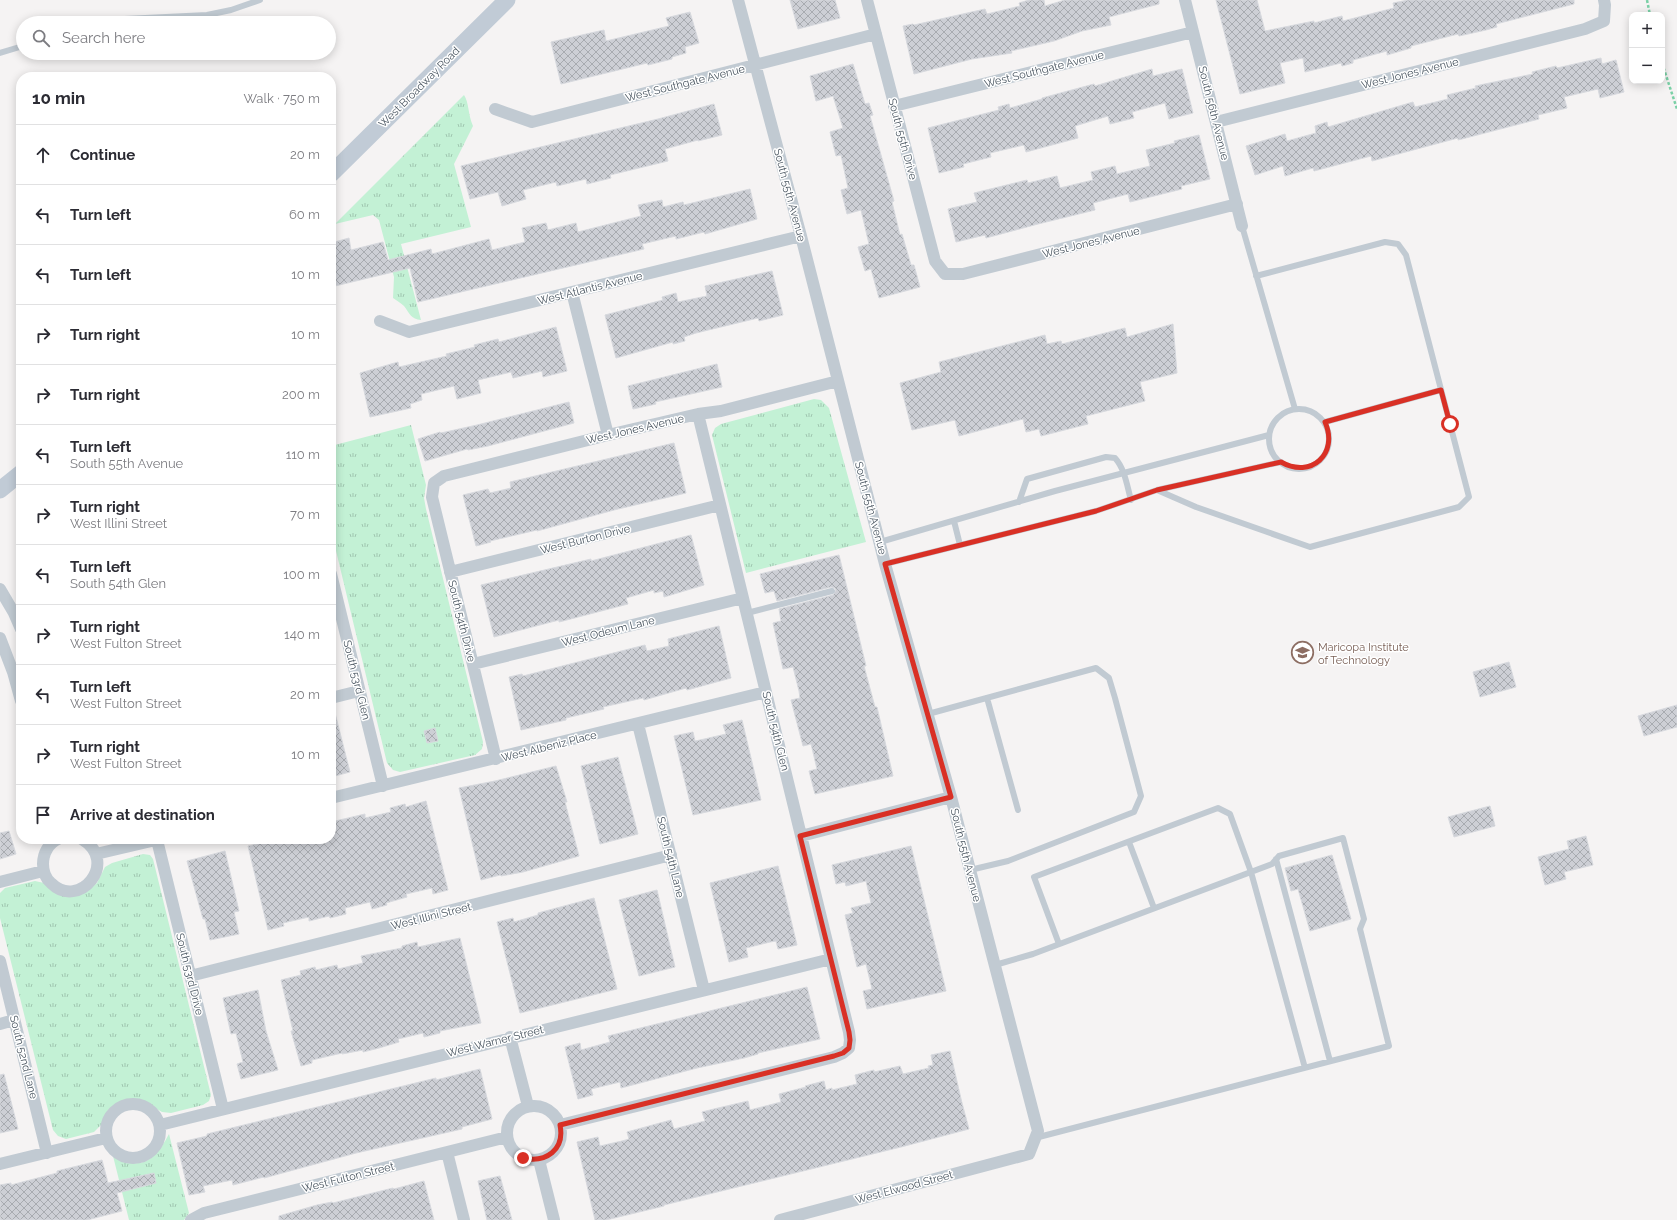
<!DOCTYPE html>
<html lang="en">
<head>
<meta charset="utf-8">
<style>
	:root { --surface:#fff; --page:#f2f2f3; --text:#2b2b33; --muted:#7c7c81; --line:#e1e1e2 }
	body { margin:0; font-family:Raleway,sans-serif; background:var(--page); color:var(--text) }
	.controls { position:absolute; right:12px; top:12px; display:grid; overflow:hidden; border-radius:8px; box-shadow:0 2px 10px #0003 }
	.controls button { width:36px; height:36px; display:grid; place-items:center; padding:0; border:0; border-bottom:1px solid var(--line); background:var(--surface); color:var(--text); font:20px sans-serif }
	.stop { position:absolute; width:12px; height:12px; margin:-9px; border:3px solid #d93025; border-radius:50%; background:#fff }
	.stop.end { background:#d93025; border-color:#fff; box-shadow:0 1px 4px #0008 }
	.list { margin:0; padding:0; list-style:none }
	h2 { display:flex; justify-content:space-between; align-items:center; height:52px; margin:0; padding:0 16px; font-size:17px }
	h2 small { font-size:13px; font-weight:400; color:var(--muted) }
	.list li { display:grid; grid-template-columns:26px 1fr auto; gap:12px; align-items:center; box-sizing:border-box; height:60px; padding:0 16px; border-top:1px solid var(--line) }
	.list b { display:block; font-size:15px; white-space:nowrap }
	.list p { margin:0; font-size:13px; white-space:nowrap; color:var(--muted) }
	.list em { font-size:13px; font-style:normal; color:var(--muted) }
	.icon { flex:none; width:22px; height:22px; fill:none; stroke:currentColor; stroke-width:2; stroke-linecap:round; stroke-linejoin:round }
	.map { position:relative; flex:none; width:1677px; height:1220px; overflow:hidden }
	.search { position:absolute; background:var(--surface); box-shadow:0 2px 10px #0003; left:16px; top:16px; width:320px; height:44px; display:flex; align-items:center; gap:10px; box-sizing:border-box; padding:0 14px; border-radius:22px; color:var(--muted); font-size:15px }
	.panel { position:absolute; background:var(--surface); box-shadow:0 2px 10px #0003; left:16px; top:72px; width:320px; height:772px; border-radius:16px }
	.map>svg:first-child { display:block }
	.park { fill:url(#park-tufts) }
	.building { fill:url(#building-cross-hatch); stroke:#d7d9de }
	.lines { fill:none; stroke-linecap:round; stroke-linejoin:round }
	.path { stroke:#7ad0a6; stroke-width:2.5; stroke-dasharray:3 2; stroke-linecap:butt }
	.service { stroke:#c1cad2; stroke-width:6 }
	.minor { stroke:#c1cad2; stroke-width:12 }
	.secondary { stroke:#c1cbd6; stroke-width:17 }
	.route { stroke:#d93025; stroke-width:5 }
	.labels { text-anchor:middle; stroke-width:3; stroke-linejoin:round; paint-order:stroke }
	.street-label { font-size:11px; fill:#4a5661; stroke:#fff }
	.education-label { font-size:11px; fill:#785e54; stroke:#fff; text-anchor:start }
</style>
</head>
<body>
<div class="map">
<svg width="1677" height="1220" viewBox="0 0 1677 1220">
	<defs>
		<pattern id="park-tufts" width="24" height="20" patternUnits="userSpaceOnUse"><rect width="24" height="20" fill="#c3f1d5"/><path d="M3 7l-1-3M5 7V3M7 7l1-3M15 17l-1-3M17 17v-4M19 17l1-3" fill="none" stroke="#a0c6b0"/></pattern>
		<pattern id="building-cross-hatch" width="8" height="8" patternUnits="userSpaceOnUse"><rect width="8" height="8" fill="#cdcfd5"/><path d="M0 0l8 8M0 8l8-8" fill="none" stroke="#a8abb0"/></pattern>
	</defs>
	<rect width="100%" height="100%" fill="#f5f3f3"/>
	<!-- park -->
	<path class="park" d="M464,95c5,7 4,20 9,31l-19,38 17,63 -70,17 20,76c-10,-1 -11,-6 -17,-14 -3,-3 -7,-5 -11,-8l1,-21 -15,-57 -6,-5 -38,9z
		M814,399l7,1 8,8 37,134 -120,31 -34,-138 3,-7 6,-4z
		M411,425l15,60 -2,13 2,11 57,233 -1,7 -7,6 -75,17 -7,-2 -6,-7 -56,-233v-84z
		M143,854l7,1 3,4 58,236 -2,6 -6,4 -32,8 -9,-1 -19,-11 -11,-2 -13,3 -11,8 -6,14 -8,8 -28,7 -8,-3 -5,-6 -53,-212v-25l5,-5 30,-7 51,11 11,-9 8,-16 7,-4z
		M169,1134l20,79 -5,7h-55l-16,-64c29,16 42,4 56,-22z"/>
	<!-- building -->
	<path class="building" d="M790,0h45l5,18 -42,11z
		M1029,0h15l1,6 20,-6h94v4l-50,13 2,8 -29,6 -28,10 -43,10 1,2 -40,6 -58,15 -11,-48 10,-2 1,1 71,-16 2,5 33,-8 -1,-3z
		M1216,0h41l8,31 49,-10v2l28,-7 1,5 51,-13 -1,-5 15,-3h166v4l-78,20 1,3 -11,3 -27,6 -1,-2 -47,12v2l-24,7v-4l-34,9v3l-11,3 -1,-3 -36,9 -2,-14 -23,5 5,20 -45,11z
		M690,12l9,31 -14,4 1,6 -14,4v2l-24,6 -1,-2 -86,21 -10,-42 53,-12 2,11 63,-15 -3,-8z
		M1601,58l1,6 14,-4 8,32 -24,6 -2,-9 -34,8 3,11 -29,7 1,4 -81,21v-2l-86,23 -1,-5 -57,15 -1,-3 -28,8 -2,-10 -28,9 -9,-29 39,-12 2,7 29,-8 -1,-7 12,-4 1,5 85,-25 2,5 33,-8 -1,-4 29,-7 -1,-2 58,-12 -1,-2 24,-6 1,2z
		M853,64l12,40 4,-1 4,12 -3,1 24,85 -2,1 8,33 2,-1 9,31h3l6,22 -41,11 -8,-29 -6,2 -7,-24 11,-3 -8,-34 -14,4 -6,-24 7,-2 -7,-33 -5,1 -6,-24 13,-4 -10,-32 -17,5 -6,-25z
		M1152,69l1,7 29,-7 11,44 -24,6 -4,-16 -33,9 2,6 -24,6 -2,-8 -33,10 3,12 -52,14 -2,-7 -34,8 1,4 -28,7 1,3 -25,6 -11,-45 71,-18 -1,-3 11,-3 1,4 32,-9v-1l52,-14 1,2z
		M714,104l8,31 -24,6v-1l-33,9 3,12 -58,14 1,3 -24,6 -1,-5 -29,7 -1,-4 -33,8 3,9 -24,7 -4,-14 -28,7 -9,-33 197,-47z
		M1199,135l11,44 -29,7 1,3 -52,13 -2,-8 -35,9 2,7 -57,14 -52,14 -1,-3 -29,7 -8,-33 29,-7 -3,-9 53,-13 1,3 29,-7 3,12 33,-8 -2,-8 24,-6 2,8 33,-8 -4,-16 29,-7 -1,-2z
		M750,189l7,30 -52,15 -1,-2 -28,7v-3l-34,8 2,5 -226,53 -8,-34 -75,18 -4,-16v-27l18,-5 2,12 32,-8 5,18 43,-11 1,5 57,-15 3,11 33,-8 -3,-14 24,-5 2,7 28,-7 2,9 63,-16 -3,-11 24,-5 1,7 20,-5 1,3z
		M772,271l11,44 -24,6 -1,-3 -62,15 -12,4 1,4 -12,3v-2l-57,16 -11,-43 58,-15 -1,-3 14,-4 2,9 29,-6 -2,-10z
		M1173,324l4,49 -37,9 5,19 -59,15 2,8 -47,12 -2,-7 -13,3 -3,-13 -64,17 -4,-16 -43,10 -12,-47 41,-11 -2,-10 106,-27 2,9 14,-3 1,3 63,-16 2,9z
		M556,327l11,44 -24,6 -1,-6 -29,7 -2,-6 -33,8 3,13 -24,6 -3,-13 -33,8 1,6 -12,4 1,4 -41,9 -10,-44 38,-11 1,5 48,-11 -1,-2 29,-7 -1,-2 24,-6 1,3z
		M717,364l5,23 -67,15 1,2 -23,5 -5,-23z
		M569,402l5,21 -86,23 -20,4 -1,-1 -42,12 -7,-22 22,-7 1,1 36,-8z
		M674,443l12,50 -72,17 -77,21v-1l-47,11 1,1 -15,4 -13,-51 25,-6 2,4 21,-5 -1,-6z
		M691,535l13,50 -40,12 -1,-6 -9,2v-3l-28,8 2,6 -69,18v-2l-65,17 -13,-52 110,-26v2z
		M839,555l27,111h-2l11,41h2l16,69 -78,18 -6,-23 8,-2 -6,-25 -8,2 -12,-46 9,-2 -1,-7 -6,-24 -10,2 -10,-46 8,-2 -2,-12 54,-14 3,-5 -1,-2 -4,-1 -54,14 -3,-10 -9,2 -5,-19z
		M719,626l12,52 -44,12 -1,-2 -42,12 -1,-2 -40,9 1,2 -38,9v2l-45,10 -12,-53 13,-3 1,2 122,-31 2,6 22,-5 -1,-7z
		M1509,662l7,25 -36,10 -7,-25z
		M1677,705v22l-33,9 -6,-20z
		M335,713l15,59 -19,5v-63z
		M742,720l19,80 -68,15 -19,-79 19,-4 2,9 5,-1 26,-6 -3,-9z
		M435,728l3,13 -11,2 -3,-12z
		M618,757l20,77 -38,10 -19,-78z
		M556,766l11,36h-2l14,54 -56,16 -22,4 -1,-1 -19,5 -22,-92 36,-7z
		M426,801l22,89 -15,4 -1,-6 -26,6 1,3 -21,6 1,2 -15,4 -2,-7 -25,6 1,6 -16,4 -1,-2 -20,5v-4l-26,6 1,3 -16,4 -20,-84 22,-5 -1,-2h62v-17l34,-8v4l26,-6 -1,-4 15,-4 1,3z
		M1490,806l5,20 -41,11 -6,-20z
		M9,831l7,23 -16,5v-26z
		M1586,836l7,29 -29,7 2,7 -21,6 -7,-28 31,-8 -2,-8z
		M911,846l35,145 -79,18 -4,-18 9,-2 -6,-25 -9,3 -12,-52 8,-2 -2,-5 20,-5 -5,-22 -20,5 -1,-4 -9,2 -4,-19z
		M225,851l14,60 -5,1 5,22 -29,6 -5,-21h-2l-16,-58z
		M1332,855l19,64 -41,12 -12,-42 -7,2 -6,-23z
		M778,866l19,79 -19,4 -2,-8 -6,1 -24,6 2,9 -19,5 -19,-79z
		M657,890l18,77 -36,9 -20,-76z
		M594,898l23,91 -97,24 -23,-91 16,-4 1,4 24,-7v-2z
		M460,938l21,85 -41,8v2l-16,4 -1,-4 -25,6 1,3 -20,6 -16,4v-2l-21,4v-1l-30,7v3l-11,3 -10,-35h2l-12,-51 20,-5 -1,-4 15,-4 1,3 21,-5 1,4 25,-6 -2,-7 41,-8v-2l15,-4 1,5z
		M807,987l13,52 -62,14v1l-14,4 -47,10 -76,20 -1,-6 -29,7 2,6 -15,4 -13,-52 15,-4 1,7 29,-8 -2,-6z
		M258,990l8,41 12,39 -37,9 -4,-15 6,-2 -7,-29 -5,1 -8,-36z
		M950,1051l12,52 7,26 -68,18 -237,58v1l-58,14h-11l-18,-78 21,-5 2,9 22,-5 7,-2 -2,-7 44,-12 3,9 31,-8 -3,-9 16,-4 30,-7 2,9 31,-8 -2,-8 27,-7 -1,-1 19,-5 2,9 6,-2v2l25,-6 -2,-9 19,-5v2l26,-6 3,8 26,-6 -1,-2 5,-1 -2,-10z
		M480,1069l12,50 -30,8v2l-106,24 -92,25v-1l-31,8 -1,-5 -29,6 2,6 -16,3 -12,-52 30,-7v-2l229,-56v2z
		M4,1074l14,55 -18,4v-58z
		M102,1160l6,23 46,-10 2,10 -39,10 5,18 -35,9h-87v-35l11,-2v2l46,-12v-2z
		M500,1176l12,44h-25l-9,-39z
		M424,1181l10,39h-155v-4l38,-11 15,-3 1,1 60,-15 1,1z"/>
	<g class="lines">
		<!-- path -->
		<path class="path" d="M1647,0l3,15
			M1662,63l15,46"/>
		<!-- service -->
		<path class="service" d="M96,23l8,-3 103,-5 24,-5 29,-10
			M0,53l23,-7
			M1242,226l53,183
			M1269 439a30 30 0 1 1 60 0a30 30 0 1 1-60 0Z
			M1325,422l116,-32
			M1157,490l39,17 114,40 149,-40 10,-10 -63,-242 -8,-11 -13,-2 -129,34
			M1019,502l8,-23 79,-22 9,1c10,11 12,28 16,42
			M954,521l6,24
			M880,542l175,-51 214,-56
			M885,564l211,-53 61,-21 124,-28
			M747,613l85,-22
			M987,698l31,112
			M928,714l168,-46 13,10 6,20 26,98 -7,16 -126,49 -38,9
			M1129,842l25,66
			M1276,859l54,202
			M1059,944l-25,-67 184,-69 12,6 21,58 54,196
			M995,965l38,-11 239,-90 7,-8 64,-18 21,81 -4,10 29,117 -354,92"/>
		<!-- minor -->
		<path class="minor" d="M738,0l63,236 84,328 66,233 87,334 -9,23 -249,66
			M867,0l68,261 10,13h18l274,-70
			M1185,0l57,226
			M894,106l299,-74
			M495,109l37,13 344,-88
			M1216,122l369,-93 19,-8 1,-16 -1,-5
			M572,292l36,143
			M380,321l29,11 392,-96
			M450,572l270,-67
			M331,574l52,212
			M0,589l14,24 7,16
			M0,638l13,34 8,29
			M473,664l270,-66
			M331,698l28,-7
			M638,724l66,266
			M496,759l-64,-262 2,-14 10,-7 164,-41 90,-21 23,-3 117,-30
			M331,798l435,-106
			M801,836l150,-39
			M58,839c-9,4 -15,14 -15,25 0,7 2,14 8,19 28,28 69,-21 31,-44
			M157,840l66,269
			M96,854l64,-15
			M0,882l43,-11
			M0,961l47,192
			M190,976l481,-121
			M0,1024l14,-4
			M510,1037l18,69
			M106 1131a27 27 0 1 1 54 0a27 27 0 1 1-54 0Z
			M507 1133a27 27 0 1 1 54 0a27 27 0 1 1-54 0Z
			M160,1125l671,-166
			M560,1125l274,-68 9,-4 6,-5 1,-8 -1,-8 -151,-618
			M447,1152l17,68
			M539,1160l15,60
			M0,1164l106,-26
			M191,1220l13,-7 303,-76"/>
		<!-- secondary -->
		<path class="secondary" d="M331,174l176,-174
			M0,490l21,-17"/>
	</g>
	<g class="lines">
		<!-- route -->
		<path class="route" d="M523,1158c23,5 42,-8 37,-33l274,-69 9,-3 6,-5 1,-8 -1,-8 -49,-196 151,-39 -66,-233 211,-53 61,-21 124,-28c30,17 58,-8 44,-40l116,-32 9,34"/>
	</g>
	<!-- icons -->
	<defs>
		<symbol id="school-ring" viewBox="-11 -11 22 22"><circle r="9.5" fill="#fff" stroke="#8d6e63" stroke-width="1.5"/><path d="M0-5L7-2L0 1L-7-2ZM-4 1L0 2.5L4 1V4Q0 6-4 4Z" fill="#8d6e63"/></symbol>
	</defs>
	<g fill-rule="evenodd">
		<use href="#school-ring" x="1290" y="640" width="25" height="25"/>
	</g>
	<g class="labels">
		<!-- street labels -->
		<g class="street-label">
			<text transform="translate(1044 69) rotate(-14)" y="4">West Southgate Avenue</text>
			<text transform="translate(1410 73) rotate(-14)" y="4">West Jones Avenue</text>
			<text transform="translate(685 83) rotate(-14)" y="4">West Southgate Avenue</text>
			<text transform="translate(419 87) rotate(-45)" y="4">West Broadway Road</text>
			<text transform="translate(1214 113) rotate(76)" y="4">South 56th Avenue</text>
			<text transform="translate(903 139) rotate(75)" y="4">South 55th Drive</text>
			<text transform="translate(790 195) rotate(75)" y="4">South 55th Avenue</text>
			<text transform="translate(1091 242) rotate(-14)" y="4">West Jones Avenue</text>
			<text transform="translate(590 288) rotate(-14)" y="4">West Atlantis Avenue</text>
			<text transform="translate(635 429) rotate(-13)" y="4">West Jones Avenue</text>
			<text transform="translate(871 508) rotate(75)" y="4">South 55th Avenue</text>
			<text transform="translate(585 539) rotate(-14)" y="4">West Burton Drive</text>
			<text transform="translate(462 621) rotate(76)" y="4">South 54th Drive</text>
			<text transform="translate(608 631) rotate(-14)" y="4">West Odeum Lane</text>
			<text transform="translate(357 680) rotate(76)" y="4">South 53rd Glen</text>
			<text transform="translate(776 731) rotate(76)" y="4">South 54th Glen</text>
			<text transform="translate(549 746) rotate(-14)" y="4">West Albeniz Place</text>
			<text transform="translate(966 855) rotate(76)" y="4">South 55th Avenue</text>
			<text transform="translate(671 857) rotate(76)" y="4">South 54th Lane</text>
			<text transform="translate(431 916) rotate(-14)" y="4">West Illini Street</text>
			<text transform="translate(190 974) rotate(76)" y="4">South 53rd Drive</text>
			<text transform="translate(495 1041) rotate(-14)" y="4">West Warner Street</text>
			<text transform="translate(24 1057) rotate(76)" y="4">South 52nd Lane</text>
			<text transform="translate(348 1177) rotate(-14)" y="4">West Fulton Street</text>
			<text transform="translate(904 1187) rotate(-15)" y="4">West Elwood Street</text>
		</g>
		<!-- education labels -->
		<g class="education-label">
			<text x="1318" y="651">Maricopa Institute<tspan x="1318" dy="13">of Technology</tspan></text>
		</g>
	</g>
</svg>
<div class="controls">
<button>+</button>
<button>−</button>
</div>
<div class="stop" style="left:1450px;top:424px"></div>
<div class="stop end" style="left:523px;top:1158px"></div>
<div class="search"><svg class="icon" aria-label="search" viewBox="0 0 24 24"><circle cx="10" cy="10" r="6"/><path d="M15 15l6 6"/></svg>Search here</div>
<section class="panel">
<h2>10 min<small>Walk · 750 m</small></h2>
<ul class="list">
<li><svg class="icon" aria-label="ahead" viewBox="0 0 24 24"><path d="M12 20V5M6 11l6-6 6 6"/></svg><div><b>Continue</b></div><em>20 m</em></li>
<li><svg class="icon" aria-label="left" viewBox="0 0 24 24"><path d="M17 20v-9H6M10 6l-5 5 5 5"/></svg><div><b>Turn left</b></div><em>60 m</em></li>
<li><svg class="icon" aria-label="left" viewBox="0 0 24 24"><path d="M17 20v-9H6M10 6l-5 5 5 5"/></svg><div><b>Turn left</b></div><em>10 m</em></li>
<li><svg class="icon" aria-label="right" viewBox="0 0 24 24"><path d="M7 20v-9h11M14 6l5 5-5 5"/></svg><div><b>Turn right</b></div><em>10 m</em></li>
<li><svg class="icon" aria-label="right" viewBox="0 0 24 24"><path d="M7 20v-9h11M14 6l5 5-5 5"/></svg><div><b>Turn right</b></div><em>200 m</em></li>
<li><svg class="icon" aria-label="left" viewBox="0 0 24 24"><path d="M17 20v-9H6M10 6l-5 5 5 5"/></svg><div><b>Turn left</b><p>South 55th Avenue</p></div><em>110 m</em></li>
<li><svg class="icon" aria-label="right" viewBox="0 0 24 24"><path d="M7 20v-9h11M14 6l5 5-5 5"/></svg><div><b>Turn right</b><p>West Illini Street</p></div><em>70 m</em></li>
<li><svg class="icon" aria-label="left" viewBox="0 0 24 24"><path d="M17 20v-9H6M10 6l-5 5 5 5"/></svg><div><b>Turn left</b><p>South 54th Glen</p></div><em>100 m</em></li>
<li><svg class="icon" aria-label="right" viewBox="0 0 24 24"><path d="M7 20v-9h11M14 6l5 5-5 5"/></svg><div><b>Turn right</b><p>West Fulton Street</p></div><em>140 m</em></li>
<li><svg class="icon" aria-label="left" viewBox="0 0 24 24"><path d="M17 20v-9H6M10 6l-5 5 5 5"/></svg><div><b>Turn left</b><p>West Fulton Street</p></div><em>20 m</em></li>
<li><svg class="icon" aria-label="right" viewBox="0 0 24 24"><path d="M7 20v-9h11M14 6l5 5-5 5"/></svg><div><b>Turn right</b><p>West Fulton Street</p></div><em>10 m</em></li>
<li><svg class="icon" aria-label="arrive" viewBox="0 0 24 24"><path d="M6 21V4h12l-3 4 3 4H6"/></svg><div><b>Arrive at destination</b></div></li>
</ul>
</section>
</div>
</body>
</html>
